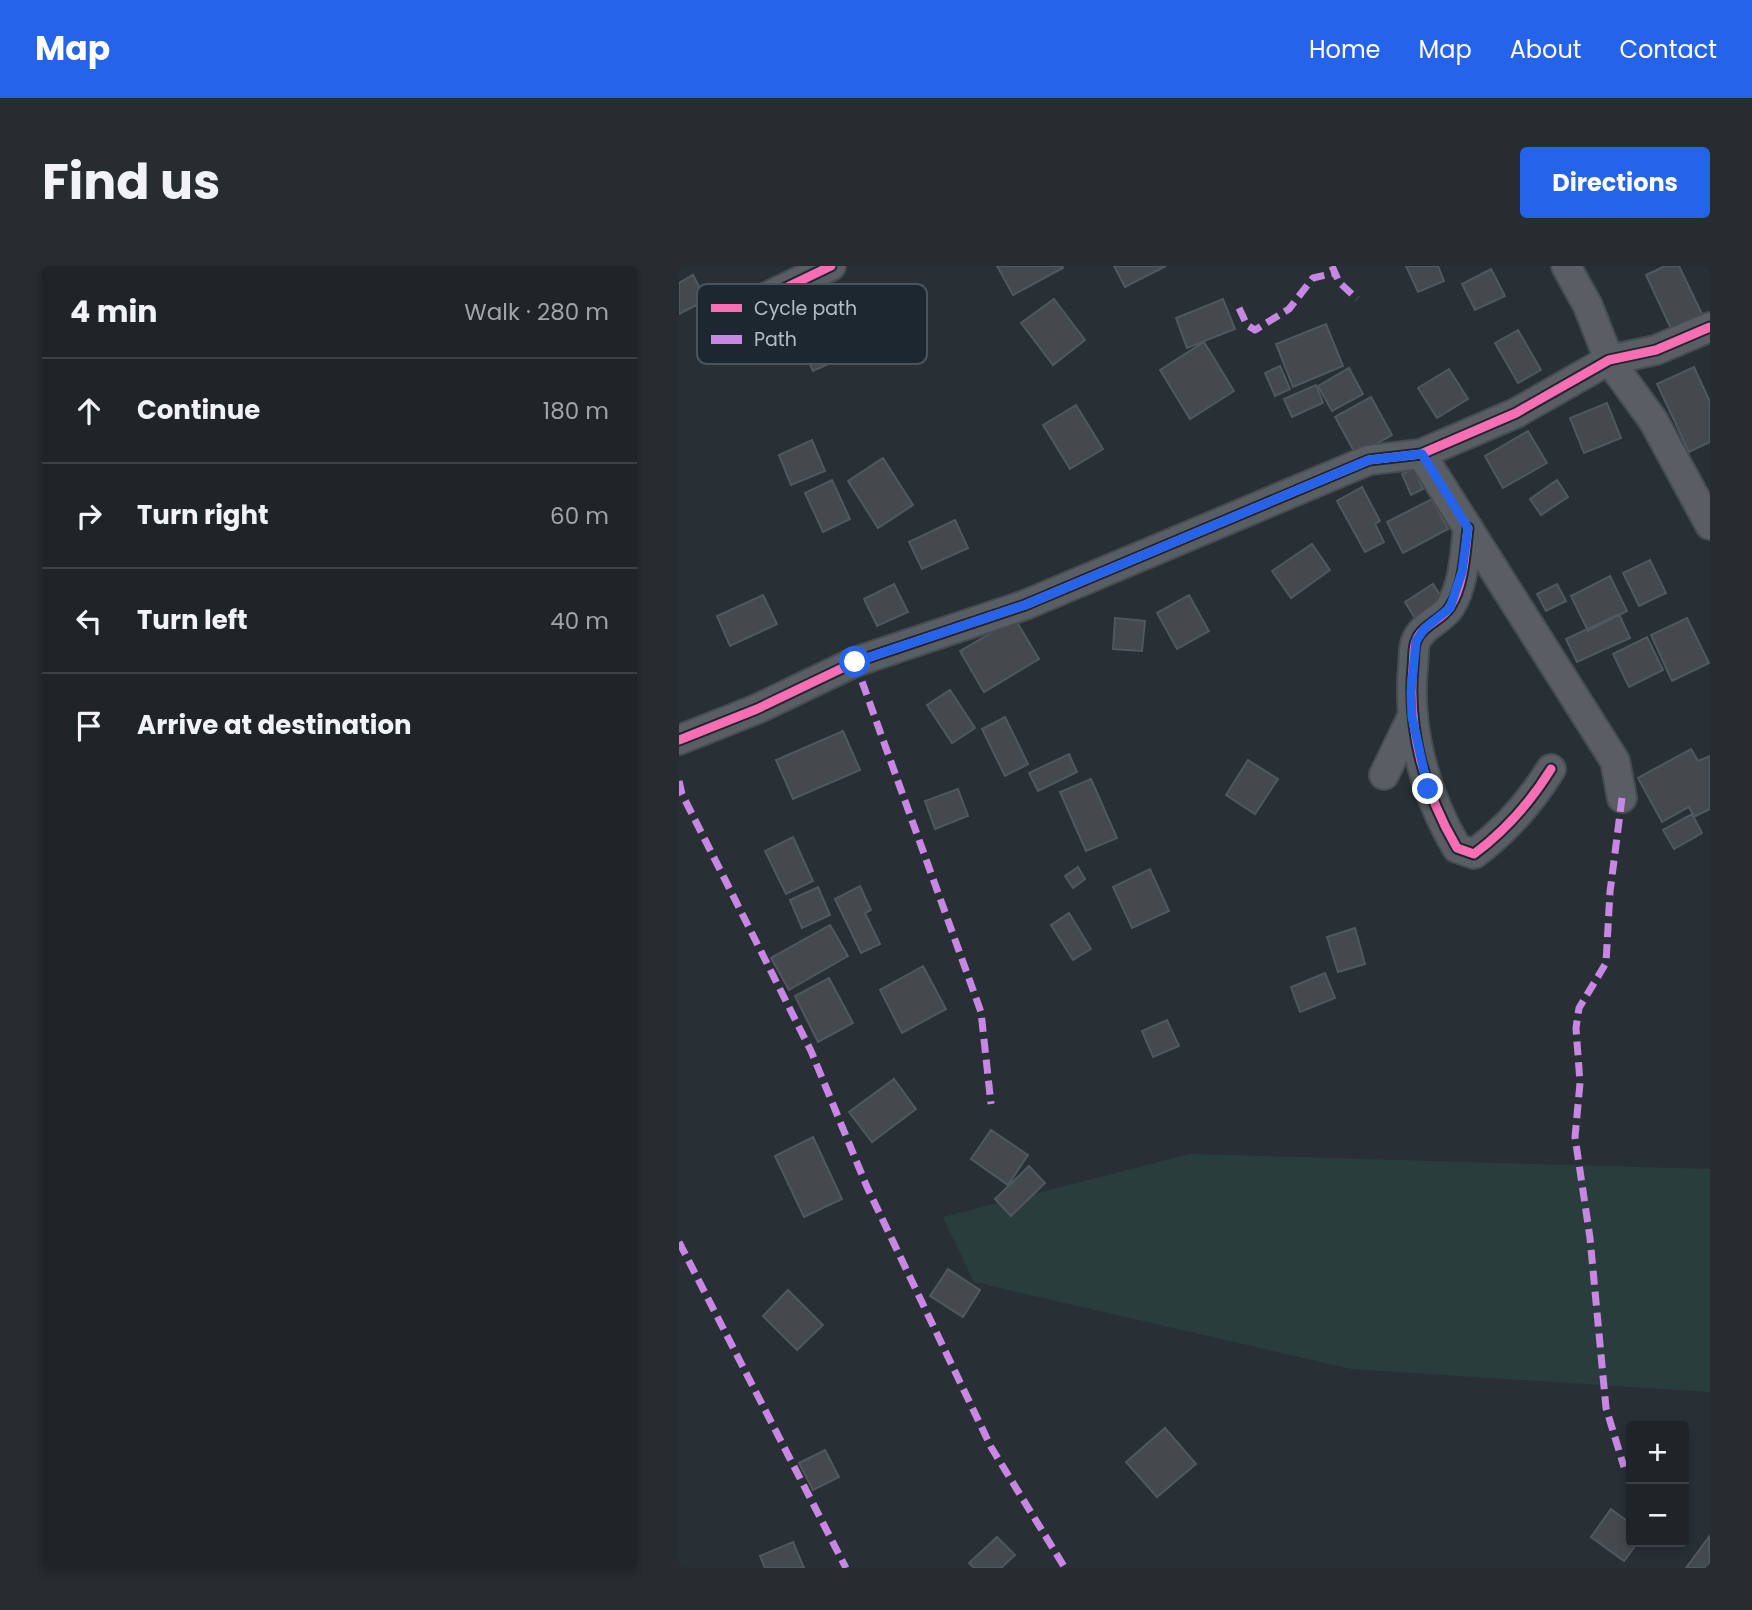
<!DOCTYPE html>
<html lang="en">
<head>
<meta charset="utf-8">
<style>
	:root { --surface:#1f2428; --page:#272c30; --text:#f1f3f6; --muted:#a1a4a8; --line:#3c4145; --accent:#2563eb }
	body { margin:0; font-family:Poppins,sans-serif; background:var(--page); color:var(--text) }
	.controls { position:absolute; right:21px; bottom:21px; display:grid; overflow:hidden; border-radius:7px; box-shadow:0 4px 10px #0003 }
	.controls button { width:63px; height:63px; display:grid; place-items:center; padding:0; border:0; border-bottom:2px solid var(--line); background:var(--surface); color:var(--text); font:35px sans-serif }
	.stop { position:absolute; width:21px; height:21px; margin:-16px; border:5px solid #2563eb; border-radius:50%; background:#fff }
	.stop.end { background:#2563eb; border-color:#fff; box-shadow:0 2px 7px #0008 }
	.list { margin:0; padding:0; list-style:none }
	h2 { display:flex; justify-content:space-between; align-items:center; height:91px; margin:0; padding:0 28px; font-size:30px }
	h2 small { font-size:23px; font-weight:400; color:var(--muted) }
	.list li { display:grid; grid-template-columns:46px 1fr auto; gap:21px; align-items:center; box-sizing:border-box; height:105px; padding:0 28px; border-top:2px solid var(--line) }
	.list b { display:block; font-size:26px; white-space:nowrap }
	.list em { font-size:23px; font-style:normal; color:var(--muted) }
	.icon { flex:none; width:38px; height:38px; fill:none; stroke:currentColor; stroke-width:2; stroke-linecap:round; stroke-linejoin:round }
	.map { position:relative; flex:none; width:1031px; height:1302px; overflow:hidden; border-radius:7px }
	header { display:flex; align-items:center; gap:42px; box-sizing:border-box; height:98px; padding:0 35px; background:var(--accent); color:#fff }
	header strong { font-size:33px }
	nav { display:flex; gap:38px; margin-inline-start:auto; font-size:24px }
	.intro { display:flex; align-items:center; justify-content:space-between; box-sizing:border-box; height:168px; padding:0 42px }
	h1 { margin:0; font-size:49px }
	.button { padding:18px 32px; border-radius:7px; background:var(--accent); color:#fff; font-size:24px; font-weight:700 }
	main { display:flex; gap:42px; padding:0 42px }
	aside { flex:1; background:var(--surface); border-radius:7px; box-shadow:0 4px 10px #0003 }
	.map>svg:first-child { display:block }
	.green { fill:#293d3c }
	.building { fill:#43494d; stroke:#51585d; stroke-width:2 }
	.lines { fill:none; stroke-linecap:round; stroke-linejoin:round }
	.minor-casing { stroke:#474c50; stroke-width:32 }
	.minor { stroke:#595e64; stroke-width:28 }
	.quiet { stroke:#c787e3; stroke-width:7; stroke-dasharray:14 7; stroke-linecap:butt }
	.cycleway-casing { stroke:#1d272f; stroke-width:13 }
	.cycleway { stroke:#f96db3; stroke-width:9 }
	.route { stroke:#2563eb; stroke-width:9 }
	.key { fill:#1d272f; stroke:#4a545c; stroke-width:2 }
	.key-label { font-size:19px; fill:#b3bdc6 }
</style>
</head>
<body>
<header>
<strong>Map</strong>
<nav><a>Home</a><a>Map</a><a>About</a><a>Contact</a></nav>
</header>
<div class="intro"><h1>Find us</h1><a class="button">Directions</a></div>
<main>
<aside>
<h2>4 min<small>Walk · 280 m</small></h2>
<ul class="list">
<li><svg class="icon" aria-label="ahead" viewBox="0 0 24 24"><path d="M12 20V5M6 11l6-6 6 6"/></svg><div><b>Continue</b></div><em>180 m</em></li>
<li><svg class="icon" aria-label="right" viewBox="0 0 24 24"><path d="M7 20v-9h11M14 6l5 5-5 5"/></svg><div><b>Turn right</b></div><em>60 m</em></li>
<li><svg class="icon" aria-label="left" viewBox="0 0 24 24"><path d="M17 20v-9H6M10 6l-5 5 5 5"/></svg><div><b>Turn left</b></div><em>40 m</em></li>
<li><svg class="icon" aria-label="arrive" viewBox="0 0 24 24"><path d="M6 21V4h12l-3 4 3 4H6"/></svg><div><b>Arrive at destination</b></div></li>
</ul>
</aside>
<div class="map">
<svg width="1031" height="1302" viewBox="0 0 1031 1302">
	<rect width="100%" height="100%" fill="#293035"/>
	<!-- green -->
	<path class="green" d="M511,888l520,15v223l-359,-23 -377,-87 -31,-65z"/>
	<!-- building -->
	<path class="building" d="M318,0h65l1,2 -50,27z
		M435,0h52l-41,21z
		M727,0h32l6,15 -26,11z
		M986,0h14l25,52 -31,15 -27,-58z
		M812,3l14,27 -30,14 -13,-26z
		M14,9l13,25 -27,14v-31z
		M375,33l31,41 -32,25 -32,-42z
		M544,33l12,30 -48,19 -11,-30z
		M153,39l21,48 -40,18 -21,-48z
		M647,58l17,42 -50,21 -17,-43z
		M839,64l23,40 -23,13 -23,-40z
		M525,76l30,49 -44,28 -30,-49z
		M601,100l10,23 -15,7 -10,-23z
		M1015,101l16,35v40l-21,10 -32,-68z
		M670,102l14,26 -31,17 -14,-25z
		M770,103l19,30 -31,19 -19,-30z
		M637,119l7,18 -31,14 -8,-18z
		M692,131l21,38 -36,20 -21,-38z
		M928,137l14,35 -37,15 -14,-35z
		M397,139l27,44 -33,20 -27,-44z
		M849,165l19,32 -44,25 -18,-32z
		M133,174l13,31 -34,14 -12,-30z
		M204,192l30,47 -35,23 -30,-47z
		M735,203l9,20 -12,6 -9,-21z
		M153,214l18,39 -27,13 -18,-39z
		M878,214l11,17 -27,18 -11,-16z
		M683,221l18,34 -5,3 9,18 -19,10 -28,-51z
		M753,233l16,30 -45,24 -16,-31z
		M276,254l13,28 -46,21 -13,-27z
		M633,278l18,26 -39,28 -19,-27z
		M971,294l16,33 -27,13 -16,-33z
		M931,310l17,35 -39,20 -17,-35z
		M215,318l14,28 -31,14 -13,-27z
		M754,318l13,20 -28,19 -13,-21z
		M878,318l9,17 -20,10 -9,-17z
		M84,329l14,29 -47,22 -13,-30z
		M510,329l20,36 -32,18 -20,-36z
		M940,348l11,24 -53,24 -11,-23z
		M436,352l30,3 -3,30 -29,-2z
		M1008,352l22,45 -37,18 -21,-46z
		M336,353l24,40 -55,33 -24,-41z
		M968,371l16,33 -34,17 -16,-33z
		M271,424l25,38 -23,15 -25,-38z
		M326,451l23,47 -23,12 -23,-47z
		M164,465l17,39 -67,29 -17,-39z
		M1012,483l7,12 12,-5v53l-16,8 -5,-10 -27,15 -24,-44z
		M390,488l8,18 -39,19 -9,-18z
		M569,494l30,19 -23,35 -29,-19z
		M412,513l26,59 -31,13 -26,-59z
		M279,523l10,27 -33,13 -10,-28z
		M1013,548l10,19 -28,16 -11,-19z
		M114,571l20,44 -27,13 -21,-43z
		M399,601l7,12 -12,9 -8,-12z
		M471,603l19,42 -37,17 -19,-41z
		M181,620l11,24 -6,3 15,31 -19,9 -26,-54z
		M139,621l12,28 -28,13 -12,-28z
		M390,647l22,36 -18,11 -22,-35z
		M151,659l18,31 -59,34 -18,-32z
		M676,662l10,36 -27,8 -11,-35z
		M244,700l23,43 -44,24 -22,-43z
		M646,707l10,25 -35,14 -9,-25z
		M150,712l24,45 -35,19 -23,-46z
		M488,754l12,26 -26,11 -11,-26z
		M215,813l22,30 -44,33 -23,-30z
		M312,864l37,25 -20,30 -37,-26z
		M134,871l29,62 -38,18 -29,-61z
		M350,900l16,17 -34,33 -16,-17z
		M269,1003l32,21 -17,27 -33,-21z
		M109,1024l35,35 -26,25 -34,-34z
		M486,1162l31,36 -39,33 -31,-35z
		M146,1184l14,27 -26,13 -14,-27z
		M932,1243l20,15v18h7l-14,19 -33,-24z
		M318,1271l18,18 -14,13h-27l-5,-5z
		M1030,1271l1,31h-24z
		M114,1276l11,26h-39l-5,-12z"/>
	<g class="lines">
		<defs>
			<path id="minor" d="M887,0l22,40 21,54 44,60 57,105
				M67,41l85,-41
				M742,188l194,307 7,37
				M789,262c-3,25 -4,57 -18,79 -8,13 -28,18 -34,34 -3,7 -2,18 -3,26 -6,62 12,127 44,181l17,6c32,-24 56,-51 77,-85
				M0,474l78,-31 98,-47 170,-57 344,-145 52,-6 95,-41 93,-53 47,-10 54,-23
				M705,509l28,-58"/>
		</defs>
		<!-- minor casing -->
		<use href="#minor" class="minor-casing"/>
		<!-- minor -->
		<use href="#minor" class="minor"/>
		<!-- quiet -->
		<path class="quiet" d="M653,0l7,16 18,17
			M560,42l8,17 8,5 34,-21 24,-31 22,-5
			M176,396l126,350 10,92
			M0,515l3,13 129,257 56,136 124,260 74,121
			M943,532l-12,94 -4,71 -27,45 -3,20 4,55 -5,54 15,101 16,170 18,59
			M0,976l167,326"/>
		<defs>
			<path id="cycleway" d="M67,41l85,-41
				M789,262c-3,25 -4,57 -18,79 -8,13 -28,18 -34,34 -3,7 -2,18 -3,26 -6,62 12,127 44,181l17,6c32,-24 56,-51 77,-85
				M0,474l78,-31 98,-47 170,-57 344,-145 52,-6 95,-41 93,-53 47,-10 54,-23"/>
		</defs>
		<!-- cycleway casing -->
		<use href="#cycleway" class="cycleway-casing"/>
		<!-- cycleway -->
		<use href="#cycleway" class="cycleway"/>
	</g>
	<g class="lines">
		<!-- route -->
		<path class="route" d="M176,396l170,-57 344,-145 53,-6 46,74 -6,44 -12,36 -25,20 -9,13 -5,51 1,25 16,72"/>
	</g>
	<!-- legend -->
	<rect x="18" y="18" width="230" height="80" rx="10" class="key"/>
	<rect x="32" y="38" width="31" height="8" fill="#f96db3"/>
	<rect x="32" y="69" width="31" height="9" fill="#c787e3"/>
	<g class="key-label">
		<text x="75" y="49">Cycle path</text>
		<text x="75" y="80">Path</text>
	</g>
</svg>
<div class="controls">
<button>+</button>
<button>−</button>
</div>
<div class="stop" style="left:176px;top:396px"></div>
<div class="stop end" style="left:749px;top:523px"></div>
</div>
</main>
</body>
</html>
